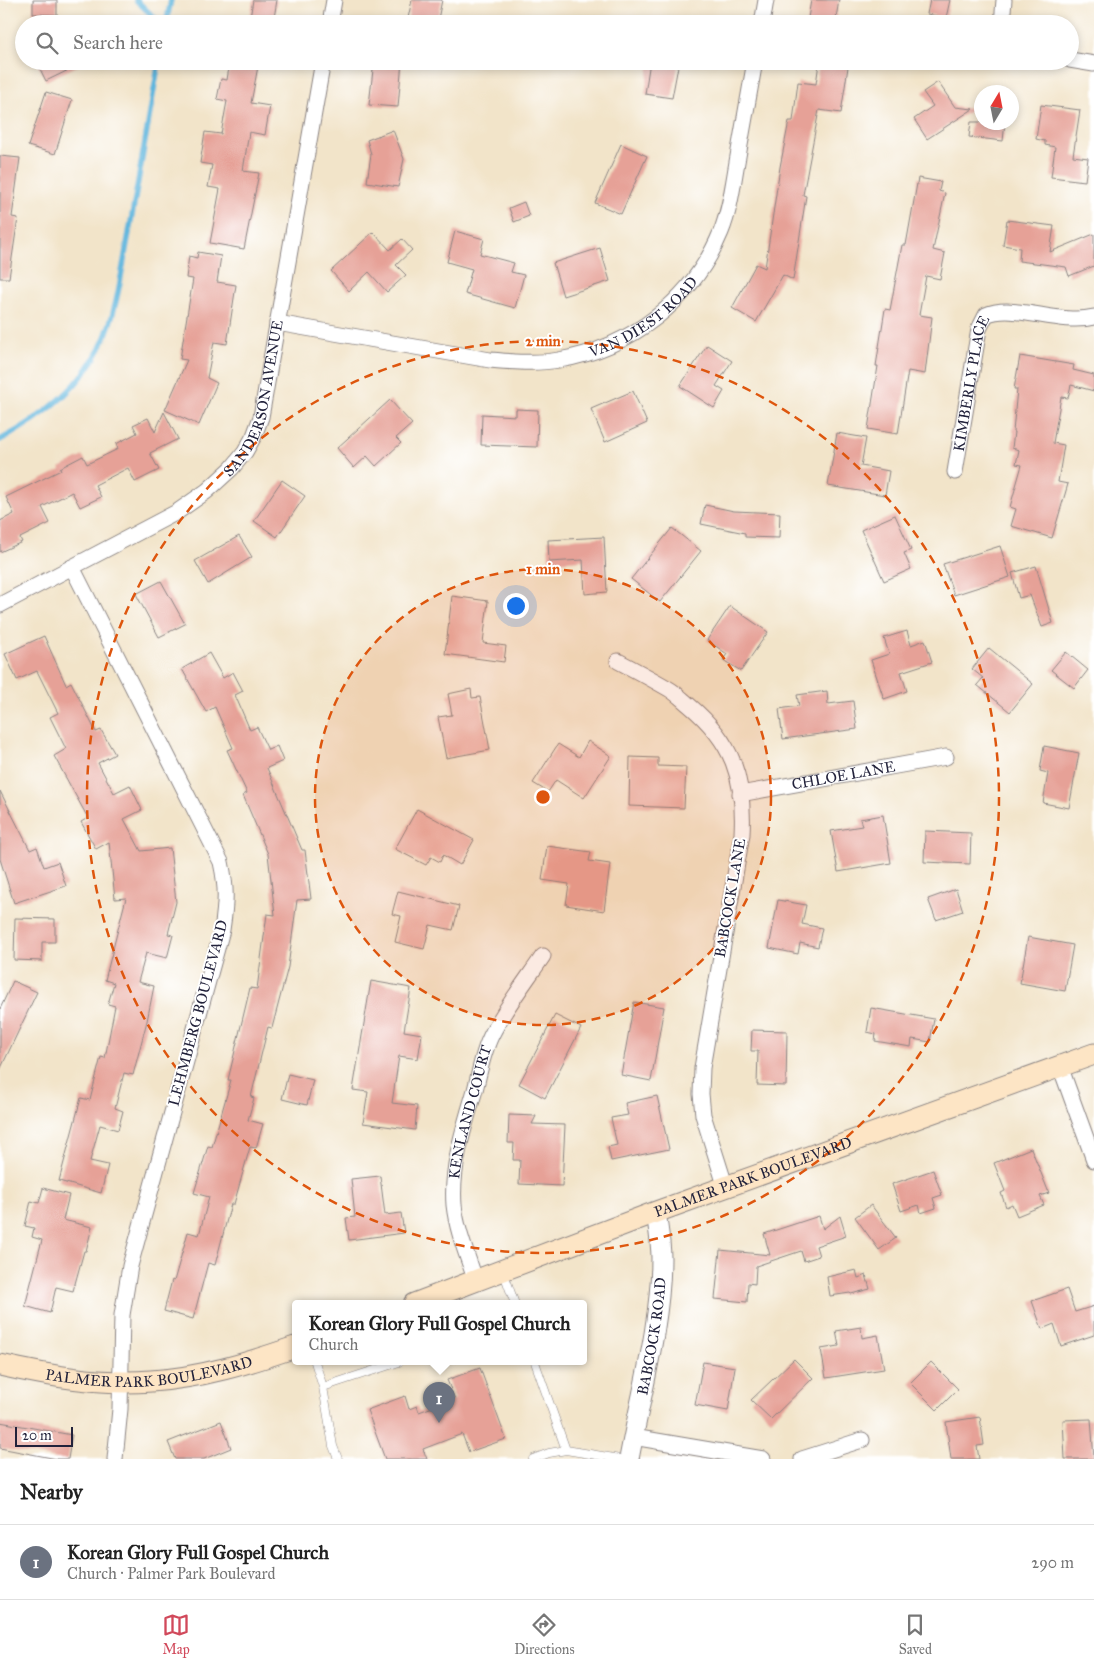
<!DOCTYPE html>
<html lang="en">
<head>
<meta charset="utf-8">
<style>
	:root { --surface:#fff; --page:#f6f6f6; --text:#222; --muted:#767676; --line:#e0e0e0; --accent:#d1495b }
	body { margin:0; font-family:"IM FELL Great Primer",serif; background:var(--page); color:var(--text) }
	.compass { position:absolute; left:974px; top:85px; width:45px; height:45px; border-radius:50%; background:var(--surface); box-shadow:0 2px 8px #0003; rotate:10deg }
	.scale { position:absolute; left:15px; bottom:12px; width:58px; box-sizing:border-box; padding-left:5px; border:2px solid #22223b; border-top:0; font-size:14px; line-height:18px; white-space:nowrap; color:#22223b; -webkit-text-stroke:4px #fff; paint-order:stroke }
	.you { position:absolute; left:515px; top:605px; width:18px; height:18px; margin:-12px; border:4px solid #fff; border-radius:50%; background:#1a73e8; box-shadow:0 0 0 8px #1a73e833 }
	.badge { display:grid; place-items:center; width:32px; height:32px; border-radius:50%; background:var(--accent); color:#fff; font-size:16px; font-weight:700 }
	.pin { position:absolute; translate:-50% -41px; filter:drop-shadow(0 1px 2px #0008) }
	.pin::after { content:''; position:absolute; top:26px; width:18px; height:15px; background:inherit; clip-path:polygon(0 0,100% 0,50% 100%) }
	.popup { position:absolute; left:292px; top:1300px; width:295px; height:65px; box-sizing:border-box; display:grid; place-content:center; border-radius:5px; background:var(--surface); filter:drop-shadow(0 1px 4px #0005); font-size:16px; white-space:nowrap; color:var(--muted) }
	.popup b { font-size:19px; color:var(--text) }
	.popup::after { content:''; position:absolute; left:50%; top:100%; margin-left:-10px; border:10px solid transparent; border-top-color:var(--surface) }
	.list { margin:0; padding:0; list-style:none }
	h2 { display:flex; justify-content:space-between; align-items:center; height:65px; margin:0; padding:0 20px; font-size:21px }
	h2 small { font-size:16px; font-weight:400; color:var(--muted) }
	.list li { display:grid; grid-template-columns:32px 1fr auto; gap:15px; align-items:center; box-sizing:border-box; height:75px; padding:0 20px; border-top:1px solid var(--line) }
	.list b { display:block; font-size:19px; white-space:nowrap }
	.list p { margin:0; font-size:16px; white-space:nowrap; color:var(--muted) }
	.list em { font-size:16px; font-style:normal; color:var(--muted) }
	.icon { flex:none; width:28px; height:28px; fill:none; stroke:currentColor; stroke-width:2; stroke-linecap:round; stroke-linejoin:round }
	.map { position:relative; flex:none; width:1094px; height:1459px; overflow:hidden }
	.search { position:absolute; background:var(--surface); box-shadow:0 2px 8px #0003; left:15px; right:15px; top:15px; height:55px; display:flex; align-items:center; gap:12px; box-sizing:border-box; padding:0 18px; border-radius:28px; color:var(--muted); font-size:19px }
	.sheet { height:140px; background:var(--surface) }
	nav { display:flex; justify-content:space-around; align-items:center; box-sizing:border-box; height:70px; border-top:1px solid var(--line); background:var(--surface); font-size:14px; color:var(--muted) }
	nav a { display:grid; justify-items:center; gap:2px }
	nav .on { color:var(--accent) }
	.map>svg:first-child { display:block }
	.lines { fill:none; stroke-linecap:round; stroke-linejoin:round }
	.stream { stroke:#60b6dd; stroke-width:5.5 }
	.building { fill:#e6a197 }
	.service-casing { stroke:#8a8382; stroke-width:9 }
	.minor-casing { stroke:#8a8382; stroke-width:17 }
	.tertiary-casing { stroke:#8a8382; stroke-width:21 }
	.secondary-casing { stroke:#8a8382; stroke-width:23 }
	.service { stroke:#fff; stroke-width:8 }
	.minor { stroke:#fff; stroke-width:15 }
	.tertiary { stroke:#fff; stroke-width:19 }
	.secondary { stroke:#fde5c5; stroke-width:21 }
	.ring { fill:none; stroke:#de560e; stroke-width:2.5; stroke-dasharray:9 6 }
	.labels { text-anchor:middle; stroke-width:4; stroke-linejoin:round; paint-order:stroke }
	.street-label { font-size:15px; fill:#22223b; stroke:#fff }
	.centre { fill:#de560e; stroke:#fff; stroke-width:2.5 }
	.ring-label { font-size:15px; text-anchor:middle; font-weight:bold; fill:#de560e; stroke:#fff; stroke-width:4; stroke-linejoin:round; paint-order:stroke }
</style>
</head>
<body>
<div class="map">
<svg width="1094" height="1459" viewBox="0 0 1094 1459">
	<rect width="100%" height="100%" fill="#fff"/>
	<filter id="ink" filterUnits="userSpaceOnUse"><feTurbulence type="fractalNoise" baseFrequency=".02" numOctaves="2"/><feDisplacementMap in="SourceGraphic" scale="10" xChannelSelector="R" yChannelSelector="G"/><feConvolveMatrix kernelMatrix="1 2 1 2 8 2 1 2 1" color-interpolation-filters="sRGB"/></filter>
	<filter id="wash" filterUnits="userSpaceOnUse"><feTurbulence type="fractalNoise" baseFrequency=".0096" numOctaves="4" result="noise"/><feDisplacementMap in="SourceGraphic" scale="20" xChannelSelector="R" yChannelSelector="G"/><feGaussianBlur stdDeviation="1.12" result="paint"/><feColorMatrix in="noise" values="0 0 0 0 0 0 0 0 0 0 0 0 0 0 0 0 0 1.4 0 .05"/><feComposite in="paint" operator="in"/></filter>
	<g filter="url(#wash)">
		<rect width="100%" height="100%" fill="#f2e4c9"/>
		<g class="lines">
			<!-- stream -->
			<path class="stream" d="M136,0l25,24
				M166,24l5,-24
				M0,440c40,-21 81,-52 101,-94 16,-33 21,-77 28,-113 10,-58 20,-115 30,-172"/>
		</g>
		<g id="blocks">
			<!-- building -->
			<path class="building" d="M33,0h24v15l-24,-1z
				M253,0h24l-4,24h-24z
				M412,0h30l-5,24 -29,-6z
				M811,0h28l-4,24h-28z
				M930,0h20l-4,18 -19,-4z
				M36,61h51l-41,20z
				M230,61h29l-8,42 19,3 -5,29 -16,-3 -6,39 16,2 -15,76 -34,-6 10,-54 -12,-2 4,-22 -12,-2 5,-31 16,2 6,-33 -10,-2 4,-20 6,1z
				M374,61h28l-4,46 -29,-2z
				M650,61h29l-7,37 -27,-4z
				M819,63l29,4 -7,46 -22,-3 -16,85 3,1 -13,84 -10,-5 -27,47 -24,-14 24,-44 9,4 15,-101 9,-46h4l5,-39 18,2z
				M938,82l17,25 18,2 -46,30 -13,-20 19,-13 -10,-14z
				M46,92l26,8 -17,54 -27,-8z
				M1041,105l39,5 -7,46 15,2 -3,23 -34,-4 4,-30 -10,-2v-4l-9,-2z
				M971,122h34l-2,19 -34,-4z
				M393,130l11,29 -6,28 -31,-5 4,-28 -4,-14z
				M621,144l26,12 -26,58 -26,-11z
				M0,156l20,2 -8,59 6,1 -9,60h-9z
				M918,178l23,4 -2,9 6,2 -12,57 12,3 -5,26 -14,-3 -7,39 13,2 -7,57 -17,-3 -10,63 -30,-5 10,-63h-2l9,-57 5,1 12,-65h4z
				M524,202l5,14 -15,6 -5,-14z
				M1007,220l47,6 -4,26 44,-18v32l-25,10 -3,-9 -47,-6 1,-13 -17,-3z
				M455,231l29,8 -4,15 34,9 -3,9 13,3 -9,33 -50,-14 7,-25 -25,-7z
				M373,232l17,18 12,-11 10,11 -16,15 10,10 -19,17 -18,-20 -20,19 -18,-20z
				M600,248l10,33 -47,15 -10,-33z
				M198,252l23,4 -4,26 19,3 -9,59 -13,-2 -7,36 10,5 -18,42 -34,-15 22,-50 -7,-1 13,-80 -7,-1 3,-22 8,2z
				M707,345l25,16 -16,25 8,5 -10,17 -34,-22z
				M1020,356l54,9 -1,5 21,5v16l-23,-6 -3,13 -7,-1 -8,46 11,2 -6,37 10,2 -16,54 -41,-12 5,-17 -6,-2 12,-42 -6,-1 3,-14 -7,-2 2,-16h-1l4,-43h-3z
				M633,391l14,32 -42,19 -14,-33z
				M390,400l22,24 -16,14 5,5 -25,23 -9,-10 -13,12 -17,-20z
				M516,409l22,1 -1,37 -56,-2 1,-31 34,2z
				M164,412l14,27 -28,14 9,17 -24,12 -7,-14 -33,17 6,12 -21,10 -8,-15 -30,15 8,16 -30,15 2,4 -22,10v-31l14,-7 -8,-17 55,-27 -1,-2 23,-12 4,8 31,-15 -2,-5 21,-11 -4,-8 15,-7 7,14z
				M837,433l29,5 -5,28 28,5 -4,24 -57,-9z
				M282,480l23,16 -28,41 -23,-16z
				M705,505l29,6 46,2 -1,25 -34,-1v-4l-44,-9z
				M895,515l16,35 -7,3 7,16 -27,12 -23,-51z
				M672,528l29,23 -41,51 -29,-23z
				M239,536l13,21 -44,27 -13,-23z
				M604,537l3,55 -22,2 -2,-34 -34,2 -1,-22z
				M1000,546l10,31 -56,18 -11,-31z
				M1036,566l17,57 -11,4 -12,-32 -11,3 -7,-25z
				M161,581l24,43 -26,13 -23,-43z
				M452,596l36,5 -5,42 23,3 -2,16 -59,-8z
				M730,606l38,26 -27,39 -18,-11 4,-6 -20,-14z
				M907,631l4,14 14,-5 7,22 -31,10 6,19 -23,8 -13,-39 18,-6 -5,-16z
				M44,636l22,49 5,-3 25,50 5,-2 14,24 -17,9 16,30 16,-8 12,25 -18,9 17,32 29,-3 6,54 -8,32 5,1 -6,23 -21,-5 -8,29 16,4 -7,35 -14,54 -9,-2 -9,35 8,3 -5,19 -18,-5 -10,36 18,4 -7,28 -42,-12 22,-83 9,2 11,-43 4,1 10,-52 -7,-2 6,-21 -9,-3 21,-82 -11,1 -6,-57 -13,7 -15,-27 7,-4 -34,-62 12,-7 -16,-32 8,-4 -21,-42 -20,9 -12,-26z
				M989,648l44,36 -23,28 -33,-27 6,-7 -11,-9z
				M1066,652l22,18 -14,18 -23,-18z
				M209,653l14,25 10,-6 10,19 -8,4 15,35 7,-3 11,23 9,-4 6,15 -16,7 35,82h3l6,49 -14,1 -9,67 -16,61 -4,-1 -17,70 3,1 -6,22 15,4 -7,24 -6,-1 -16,57h-3l-16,61 -7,-2 -15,56 -29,-8 8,-31 2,1 14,-49 11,3 10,-38 -15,-4 14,-47 4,1 19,-67h-3l22,-92 7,1 10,-75 8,1 -7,-61 -25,-59 4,-2 -20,-43 6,-2 -18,-41 -9,5 -24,-43z
				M471,689l1,9 8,-1 10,53 -44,8 -8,-41 14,-2 -4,-21z
				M827,691l1,13 25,-3 4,28 -74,10 -4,-30 20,-3 -2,-11z
				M588,741l23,15 -27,42 -28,-18 -8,12 -15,-9 25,-39 21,13z
				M1044,746l35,7 -10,55 -26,-5 5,-30 -8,-2z
				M630,757l28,1v8l28,1 -2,41 -55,-2z
				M0,791l30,59 7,-3 7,20 14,-5 8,24 -52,17 -14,-44z
				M417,809l57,31 -14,25 -17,-10 -3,7 -9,-5 -5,8 -31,-16z
				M883,815l8,48 -53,9 -7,-41 31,-5 -2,-7z
				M925,831l46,2 -1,31 -46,-2z
				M547,846l44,6 -2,9 21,3 -6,47 -38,-6 3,-21 -27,-4z
				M956,889l7,22 -27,9 -8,-21z
				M398,891l61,15 -6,24 -23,-5 -6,24 -29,-7 6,-26 -9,-2z
				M778,900l28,5 -4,19 20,4 -4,19 -18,-4 -2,11 -29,-6z
				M15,918l40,1v23h-13v19l-28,-1z
				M1028,937l45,8 -8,46 -45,-8z
				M13,981l24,11 -37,78v-61z
				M371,981l40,7 -7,43 18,3 -4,25 -19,-3 -7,47 25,3 -2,24 -52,-7 5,-31 -15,-2z
				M634,1002l30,5 -13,74 -30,-6z
				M871,1008l63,11 -4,23 -18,-3 -1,8 -36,-6 1,-7 -9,-2z
				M555,1015l26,13 -36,70 -26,-14z
				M752,1030l35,1 -1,55 -29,-1 1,-34h-7z
				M288,1074l25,6 -6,25 -25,-6z
				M657,1096l12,53 -58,12 -3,-14 9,-2 -6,-27 17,-3 -3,-12z
				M509,1115l27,1 -4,8 33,1 -3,61 -43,-2 1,-24h-7l1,-17h-6z
				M1031,1148l18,45 -9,3 4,9 -27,11 -5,-12 -6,3 -5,-14 4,-2 -11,-28z
				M933,1170l9,25 -9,3 3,10 -15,5 -2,-8 -18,6 -9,-27z
				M380,1176l5,39 16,-2 3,20 -55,7 -3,-22 9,-1 -4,-38z
				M43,1188l26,7 -6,25 29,7 -6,24h-2l-11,40 -17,-4 -6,26 -25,-7 17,-66 -10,-3 2,-9 -9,-2 6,-25 8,2z
				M871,1205l25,33 -17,12 -24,-33z
				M819,1216l4,13 17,-13 6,20 -30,10 3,10 -15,5 -3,-10 -45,15 -1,18 -7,-1 -1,19 -32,-3 5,-49 50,5 -6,-21z
				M856,1270l2,8 8,-3 4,14 -19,5 -1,-1 -20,3 -3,-19z
				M1067,1289l8,23 19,-6v29l-33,11 -7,-22 -12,5 -10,-28z
				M861,1327l1,11 16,-3 6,34 -58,9 -5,-29 18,-3 -3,-15z
				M794,1359l19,19 -42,41 -20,-19z
				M703,1362l32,5 -7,44 -33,-6z
				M931,1362l27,27 -21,21 -27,-27z
				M480,1368l26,71 -37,13 -7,-18 -39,15 4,10h-42l-18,-49 38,-14 4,13 8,-3 2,6 36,-13 -8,-19z
				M980,1417l4,28 -7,1 2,13h-28l-5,-37z
				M1091,1419l3,40h-29l-2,-39z
				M221,1421l10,27 -27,11h-29l-7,-17z
				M0,1422l72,13 -4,24h-11l-57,-11z"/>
		</g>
	</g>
	<g filter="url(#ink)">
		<use href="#blocks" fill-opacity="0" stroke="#8a8382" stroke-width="1"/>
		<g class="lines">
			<defs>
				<path id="service" d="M503,1271l12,33
					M315,1362l8,25 10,59 5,13
					M535,1362l31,88
					M323,1387l76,-25
					M533,1459l16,-6 17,-3 54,9"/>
				<g id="minor">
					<path d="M330,24l4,-24"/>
					<path d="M762,24l4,-24"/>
					<path d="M1002,24l2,-24"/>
					<path d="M1070,60l24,4"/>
					<path id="s1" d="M277,323l213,37c23,2 46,4 69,0 72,-12 134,-60 162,-128 9,-22 12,-47 16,-70 6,-34 12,-67 18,-101"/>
					<path id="s2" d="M955,472l24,-143 7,-14c27,-13 73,11 108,2"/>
					<path d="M72,567l149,295c6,27 5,41 1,68l-92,336 -8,49 -2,94 -5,50"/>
					<path id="s3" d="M0,605l177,-93 30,-21 25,-23 13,-16 9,-16 7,-19 62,-356"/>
					<path d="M618,661c17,9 34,18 51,28 7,4 14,11 20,16 44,37 56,73 53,129l-40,234 -1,26 2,21 23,73"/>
					<path id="s4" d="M740,794l206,-37"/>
					<path d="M1060,1066l34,94"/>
					<path id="s5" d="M476,1282c-8,-25 -19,-50 -22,-77 -3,-39 10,-77 21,-115 5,-19 8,-40 18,-58 14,-27 33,-51 50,-76"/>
					<path d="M633,1437l130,22"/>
					<path d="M802,1459l60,-19"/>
				</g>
				<g id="tertiary">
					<path id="s6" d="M629,1459c12,-65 32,-135 32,-201 0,-15 -3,-31 -5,-46"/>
				</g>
				<g id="secondary">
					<path id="s7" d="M414,1304l242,-92 438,-158"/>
					<path id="s8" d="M0,1365c49,11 101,20 151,16 49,-3 98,-18 144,-34"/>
				</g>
			</defs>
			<!-- service casing -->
			<use href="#service" class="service-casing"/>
			<!-- minor casing -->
			<use href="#minor" class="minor-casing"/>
			<!-- tertiary casing -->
			<use href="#tertiary" class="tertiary-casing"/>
			<!-- secondary casing -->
			<use href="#secondary" class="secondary-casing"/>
			<!-- service -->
			<use href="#service" class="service"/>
			<!-- minor -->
			<use href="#minor" class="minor"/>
			<!-- tertiary -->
			<use href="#tertiary" class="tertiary"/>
			<!-- secondary -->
			<use href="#secondary" class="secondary"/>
		</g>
	</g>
	<!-- distance rings -->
	<circle cx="543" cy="797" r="228" fill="#de560e" fill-opacity=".12"/>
	<g class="ring">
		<circle cx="543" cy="797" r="228"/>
		<circle cx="543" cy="797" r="456"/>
	</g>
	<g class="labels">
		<!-- street labels -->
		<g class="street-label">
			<text dy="5" stroke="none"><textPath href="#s1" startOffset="382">VAN DIEST ROAD</textPath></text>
			<text dy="5" stroke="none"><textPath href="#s2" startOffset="90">KIMBERLY PLACE</textPath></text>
			<text dy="5" stroke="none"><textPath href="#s3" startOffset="345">SANDERSON AVENUE</textPath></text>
			<text dy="5" stroke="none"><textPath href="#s4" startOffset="105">CHLOE LANE</textPath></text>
			<text transform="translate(730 898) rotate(-80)" y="5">BABCOCK LANE</text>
			<text transform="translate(198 1013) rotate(-75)" y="5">LEHMBERG BOULEVARD</text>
			<text dy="5" stroke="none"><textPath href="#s5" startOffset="175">KENLAND COURT</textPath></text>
			<text dy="5" stroke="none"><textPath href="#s7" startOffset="362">PALMER PARK BOULEVARD</textPath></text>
			<text dy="5" stroke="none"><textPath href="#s6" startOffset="125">BABCOCK ROAD</textPath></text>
			<text dy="5" stroke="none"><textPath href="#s8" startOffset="151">PALMER PARK BOULEVARD</textPath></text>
		</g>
	</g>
	<circle cx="543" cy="797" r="8" class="centre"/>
	<g class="ring-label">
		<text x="543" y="346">2 min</text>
		<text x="543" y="574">1 min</text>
	</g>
</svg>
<svg class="compass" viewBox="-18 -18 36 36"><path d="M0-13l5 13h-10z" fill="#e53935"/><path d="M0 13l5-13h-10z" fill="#767676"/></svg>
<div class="scale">20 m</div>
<div class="you"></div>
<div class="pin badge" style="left:439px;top:1423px;background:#6b7280">1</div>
<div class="popup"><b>Korean Glory Full Gospel Church</b>Church</div>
<div class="search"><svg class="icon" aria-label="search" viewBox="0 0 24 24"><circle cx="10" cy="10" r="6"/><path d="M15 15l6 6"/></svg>Search here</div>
</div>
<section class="sheet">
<h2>Nearby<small></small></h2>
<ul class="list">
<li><span class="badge" style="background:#6b7280">1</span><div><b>Korean Glory Full Gospel Church</b><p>Church · Palmer Park Boulevard</p></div><em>290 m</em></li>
</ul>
</section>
<nav>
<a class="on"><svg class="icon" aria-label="map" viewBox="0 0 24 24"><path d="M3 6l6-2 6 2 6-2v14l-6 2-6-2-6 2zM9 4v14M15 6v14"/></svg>Map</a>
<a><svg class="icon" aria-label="directions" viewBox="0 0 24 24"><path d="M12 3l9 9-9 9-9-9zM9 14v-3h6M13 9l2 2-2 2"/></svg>Directions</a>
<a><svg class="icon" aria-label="saved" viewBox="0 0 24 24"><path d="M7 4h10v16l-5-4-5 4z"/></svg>Saved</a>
</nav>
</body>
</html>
